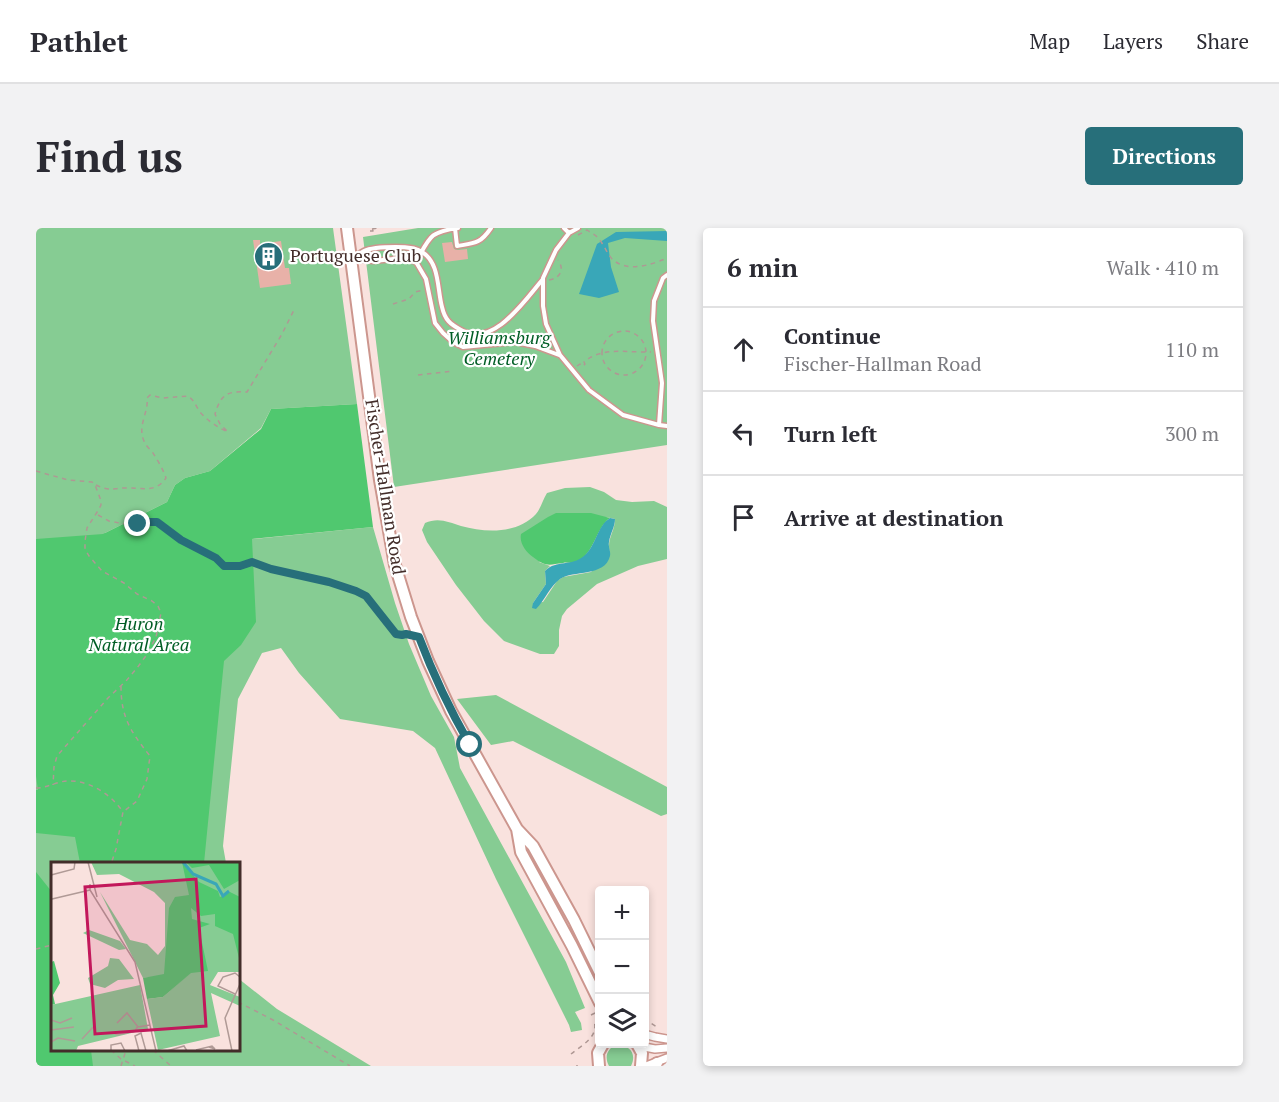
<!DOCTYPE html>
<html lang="en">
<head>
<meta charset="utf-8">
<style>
	:root { --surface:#fff; --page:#f2f2f3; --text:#2b2b33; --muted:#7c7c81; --line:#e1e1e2; --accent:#276f7a }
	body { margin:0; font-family:"PT Serif",serif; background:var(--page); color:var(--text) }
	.controls { position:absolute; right:18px; bottom:18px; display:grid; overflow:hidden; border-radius:6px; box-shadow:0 3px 9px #0003 }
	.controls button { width:54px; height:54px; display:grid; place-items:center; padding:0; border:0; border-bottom:2px solid var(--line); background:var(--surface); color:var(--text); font:30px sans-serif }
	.stop { position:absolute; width:18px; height:18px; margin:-14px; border:4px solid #276f7a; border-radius:50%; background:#fff }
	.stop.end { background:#276f7a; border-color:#fff; box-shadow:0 2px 6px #0008 }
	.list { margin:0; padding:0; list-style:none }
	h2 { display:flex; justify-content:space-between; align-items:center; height:78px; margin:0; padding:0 24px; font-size:26px }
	h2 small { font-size:20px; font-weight:400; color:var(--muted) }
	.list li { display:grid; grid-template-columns:39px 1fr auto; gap:18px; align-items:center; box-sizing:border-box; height:84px; padding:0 24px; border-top:2px solid var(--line) }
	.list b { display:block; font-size:22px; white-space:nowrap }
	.list p { margin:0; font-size:20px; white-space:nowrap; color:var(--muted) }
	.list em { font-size:20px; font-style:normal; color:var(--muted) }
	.icon { flex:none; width:33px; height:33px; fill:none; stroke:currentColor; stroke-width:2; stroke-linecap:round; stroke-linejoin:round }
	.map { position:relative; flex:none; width:631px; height:838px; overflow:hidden; border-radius:6px }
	header { display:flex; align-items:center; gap:36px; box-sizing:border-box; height:84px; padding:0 30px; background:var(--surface); border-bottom:2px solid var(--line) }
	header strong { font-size:28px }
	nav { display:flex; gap:33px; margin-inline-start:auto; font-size:21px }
	.intro { display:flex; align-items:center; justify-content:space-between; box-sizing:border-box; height:144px; padding:0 36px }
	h1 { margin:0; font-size:42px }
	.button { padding:15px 27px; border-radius:6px; background:var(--accent); color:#fff; font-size:21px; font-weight:700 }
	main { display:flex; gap:36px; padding:0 36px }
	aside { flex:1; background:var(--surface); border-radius:6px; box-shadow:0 3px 9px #0003 }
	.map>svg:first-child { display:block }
	.green { fill:#86cc93; fill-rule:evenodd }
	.forest { fill:#50c86f }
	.water { fill:#39a7b8 }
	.building { fill:#e8b1a8 }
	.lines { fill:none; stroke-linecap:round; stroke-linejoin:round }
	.lane-casing { stroke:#cc968e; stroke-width:7 }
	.street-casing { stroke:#cc968e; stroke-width:10 }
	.secondary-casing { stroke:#cc968e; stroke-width:14 }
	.path { stroke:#af9894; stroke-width:1.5; stroke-dasharray:4.5 4.5; stroke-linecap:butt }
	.lane { stroke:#fff; stroke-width:4 }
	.street { stroke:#fff; stroke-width:7 }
	.secondary { stroke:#fff; stroke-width:10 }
	.route { stroke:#276f7a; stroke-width:8 }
	.labels { text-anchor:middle; stroke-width:4.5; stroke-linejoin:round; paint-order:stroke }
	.poi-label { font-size:18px; fill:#432d2a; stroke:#fff; text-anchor:start }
	.park-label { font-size:18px; font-style:italic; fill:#005d25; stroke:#fff }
	.street-label { font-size:18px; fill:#432d2a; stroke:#fff }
	.inset-river { fill:none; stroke:#39a7b8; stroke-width:3 }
	.inset-road { fill:none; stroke:#b09a96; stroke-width:1.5 }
	.view { fill:#c2185b; fill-opacity:0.15; stroke:#c2185b; stroke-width:3 }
	.inset-edge { fill:none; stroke:#432d2a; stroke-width:3 }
</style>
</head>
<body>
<header>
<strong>Pathlet</strong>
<nav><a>Map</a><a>Layers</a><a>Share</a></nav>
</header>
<div class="intro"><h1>Find us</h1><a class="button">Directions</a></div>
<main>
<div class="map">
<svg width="631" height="838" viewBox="0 0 631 838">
	<rect width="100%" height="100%" fill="#f9e2de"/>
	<!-- green -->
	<path class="green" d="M0,0h297l24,176 -86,5 -10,19 -51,43 -25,7 -10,7 -8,17 -62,31 148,6 120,-12 22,76 14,41 22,52 23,41 6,31 106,194 19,46 -10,4 6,11 1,7 -11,2 -2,-7 -73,-146 -61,-131 -22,-17 -73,-12 -41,-46 -18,-25 -19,5 -24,46 -15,147 3,17 -174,1v186h186l1,-71 38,30 94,57h-335z
		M382,0h249v217l-273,42 -31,-250z
		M554,259l14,5 12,8 16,2 22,-1 13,6v52l-29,7 -41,18 -30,25 -5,7 -3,14v16l-5,8h-14l-36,-13 -20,-20 -28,-36 -29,-43 -5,-12 3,-7c13,-6 24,-1 36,3 25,7 56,8 75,-12 5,-6 7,-15 11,-21l18,-5zM570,289l9,2c0,13 -9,20 -5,34l-19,19 -28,5 -6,4 -14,21 -10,1 13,-19 -1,-13 5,-5 -11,-4z
		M460,467l171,92v27l-6,2 -148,-75 -22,4 -34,-46z
		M581,817c13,0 20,9 14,21h-22c-5,-9 -2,-18 8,-21z"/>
	<!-- forest -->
	<path class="forest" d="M321,176l16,123 -121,12 4,83 -15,23 -17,16 -20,202h-124l-5,-26 -39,-4v-43h2l-2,-14v-237l67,-5 64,-32 8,-17 10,-7 25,-7 51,-42 10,-20z
		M520,285h35l19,5c-15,10 -16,41 -38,45 -3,0 -6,-1 -9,0 -15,2 -17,4 -30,-6 -7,-5 -14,-14 -12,-23l27,-17z
		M0,644l16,20v158h39l2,16h-57z"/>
	<!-- water -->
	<path class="water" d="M631,3v10l-42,-3 -17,5 3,24 8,25 -20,6 -20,-4 18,-50 19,-12z
		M574,290l5,1c0,8 -5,15 -6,23 -1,5 2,9 1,14 -5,21 -37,14 -50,23 -10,7 -15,21 -24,30l-4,-1 1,-5 13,-19 -1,-13c12,-12 26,-4 39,-15 12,-10 13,-30 26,-38z"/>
	<!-- building -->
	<path class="building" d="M217,12h7v4l21,-3 4,27h4l2,16 -31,4z
		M416,14l2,7 4,1 9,-1 1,10 -23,3 -3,-19z"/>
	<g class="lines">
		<defs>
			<path id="lane" d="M419,0l2,18c18,-3 23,-2 34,-18
				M528,0l5,5
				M542,0l-9,5 -13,17 -13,28v28l3,18 14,31 29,35 34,25 36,10 8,1
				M316,30c4,-2 8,-5 12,-7 8,-4 22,-4 32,-4 8,0 19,0 26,5 18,11 15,37 20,55 3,13 8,17 19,23 32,19 64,-30 82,-51
				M316,31l21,2 31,-3 12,4 10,17 9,44 8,10 10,9 10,5 52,-5 20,4 24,9
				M380,34c14,-25 13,-30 42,-34
				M623,197l3,-42 -9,-62 1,-20 9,-23 4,-3"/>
			<path id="street" d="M608,806l11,3 12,2
				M603,818l16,3 12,-1
				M610,838l21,-8"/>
			<path id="secondary" d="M311,0l33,252 15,85 16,52 17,44 23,50 66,118 16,17 41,74 26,53
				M481,601l4,23 51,94 28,57
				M601,816l5,9 -1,13
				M563,838l-1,-13 5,-9
				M619,838l2,-3"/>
		</defs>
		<!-- lane casing -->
		<use href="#lane" class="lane-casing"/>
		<!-- street casing -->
		<use href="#street" class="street-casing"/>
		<!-- secondary casing -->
		<use href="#secondary" class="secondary-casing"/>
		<!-- path -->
		<path class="path" d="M336,1l7,-1
			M334,3h3l-1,-3
			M542,7l9,-5c4,3 9,5 12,9 5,6 8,14 13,20 15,14 39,6 55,-1
			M513,52c11,-2 16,-10 9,-20
			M357,76l16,-5 6,-7 9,-2
			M566 125a22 22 0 1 1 44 0a22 22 0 1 1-44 0Z
			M541,138l3,-2v1l3,1 2,-2 -1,-2c18,-16 46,-9 67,-10
			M382,147l35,-4
			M0,243l32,9 24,2 3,3 5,13 1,7 -2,4 -12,19 -2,13v8l4,7 13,15 22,12 13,11 15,7 6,5 3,7 -5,24 -8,16 -11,15 -11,13 -18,17 -51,58 -3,11 -1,18
			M60,257c15,7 15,3 29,3 16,-1 30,6 41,-10 -3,-9 -8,-17 -13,-25 -3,-4 -8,-8 -9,-12 -7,-15 5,-29 3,-43l3,-3 13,3 25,-2c6,4 8,10 12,16 8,9 17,15 28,20l-8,-8 -5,-10c6,-20 12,-23 32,-22l35,-58 13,-26
			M62,287l11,6 21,4 20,-3h7l24,18 35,18 8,8h16l12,-4 19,7 58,13 27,9 10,5 31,38 12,1
			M85,458c0,32 10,46 29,70l-3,23 -10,22 -14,11
			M0,560c12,0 21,-7 32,-7 21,-1 44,14 55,31l-7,37 -5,15
			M0,721l16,-4
			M202,774l35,18 77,46
			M555,787l6,-3
			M608,791l13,8
			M75,822l10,9 14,7
			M117,822l18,16
			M535,826c11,-9 28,-17 23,-33
			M541,837v1
			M85,838l5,-16"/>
		<!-- lane -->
		<use href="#lane" class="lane"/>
		<!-- street -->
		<use href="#street" class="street"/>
		<!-- secondary -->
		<use href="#secondary" class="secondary"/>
	</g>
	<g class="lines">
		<!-- route -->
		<path class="route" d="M102,296l12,-2h7l24,18 35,18 8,8h16l12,-4 19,7 58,13 27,9 10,5 30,38 6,1 4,-1 13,3c14,37 31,73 51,108"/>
	</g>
	<!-- icons -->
	<defs>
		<symbol id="building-disc" viewBox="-11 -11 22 22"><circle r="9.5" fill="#276f7a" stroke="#fff"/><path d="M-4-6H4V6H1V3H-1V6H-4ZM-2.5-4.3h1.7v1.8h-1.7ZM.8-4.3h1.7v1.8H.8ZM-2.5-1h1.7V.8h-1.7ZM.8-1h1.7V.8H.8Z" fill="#fff"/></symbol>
	</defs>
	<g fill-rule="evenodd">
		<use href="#building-disc" x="216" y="12" width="33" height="33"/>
	</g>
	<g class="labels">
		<!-- poi labels -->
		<g class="poi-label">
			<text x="254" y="34">Portuguese Club</text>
		</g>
		<!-- park labels -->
		<g class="park-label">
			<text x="463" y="116">Williamsburg<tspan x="463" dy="21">Cemetery</tspan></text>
			<text x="103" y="402">Huron<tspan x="103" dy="21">Natural Area</tspan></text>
		</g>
		<!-- street labels -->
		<g class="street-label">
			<text transform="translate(349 259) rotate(81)" y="6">Fischer-Hallman Road</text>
		</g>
	</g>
	<!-- overview -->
	<g transform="translate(15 634)">
		<rect width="189" height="189" fill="#f9e2de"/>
		<path d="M40,0h149v110h-22l-8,13 30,12v9l-29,-13 9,43 -62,14 -11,-51 16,-2 26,-23 -46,4 -43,-86 30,48 17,4 11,11 7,-9v-43l-11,-11 -35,-18 -22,1zM38,68l31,11 6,8 -7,1 -36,-17zM59,96l9,1 15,20 -16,1 -13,8 -15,-4 -2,-6 20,-12zM89,123l8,44 -70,17 -2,5h-25v-46z" fill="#86cc93"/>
		<path d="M131,0l17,20 19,9 2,6 10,-5 10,5v65l-7,-28 -18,-8v-12l-14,2 -10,-8 1,11 18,5 -11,4 9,43 -17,2 -28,24 -16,2 -4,-21 21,-4 5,-66 6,-11 14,-2zM135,0h54v18l-16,9 -15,-24 -17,3zM3,99l6,22 -7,12 2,9 -4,1v-43z" fill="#50c86f"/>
		<path class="inset-river" d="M132,0l10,12 23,10 7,12 6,-5"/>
		<path class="inset-road" d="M37,0l9,35M0,13l23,-6 1,-7M39,22v6l45,72 21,89M1,37l38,-9M184,132l-17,-8 5,-9 12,-4 5,4M0,158l9,3 12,-5M66,161l10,-10 11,14 12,-2M0,168l23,-3M61,170l5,3 18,-4 3,-5M31,177l13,-14 -1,-26M0,180l7,-4 17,3M145,188l16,-4 3,3 -6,-2M60,189v-6l10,-2 4,8M88,189l-4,-15 6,-3 5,18M116,189l17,-5 3,5M181,189l-7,-33 15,-34"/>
		<path class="view" d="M145,17l10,147 -111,8 -10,-147z"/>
		<rect width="189" height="189" class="inset-edge"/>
	</g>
</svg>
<div class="controls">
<button>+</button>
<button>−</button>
<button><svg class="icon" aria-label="layers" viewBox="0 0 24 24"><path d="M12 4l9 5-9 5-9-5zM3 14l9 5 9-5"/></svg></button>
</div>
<div class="stop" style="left:434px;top:517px"></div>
<div class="stop end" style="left:102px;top:296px"></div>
</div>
<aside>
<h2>6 min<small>Walk · 410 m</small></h2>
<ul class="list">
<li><svg class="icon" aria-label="ahead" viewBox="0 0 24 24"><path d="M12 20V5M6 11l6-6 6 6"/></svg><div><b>Continue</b><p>Fischer-Hallman Road</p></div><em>110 m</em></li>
<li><svg class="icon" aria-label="left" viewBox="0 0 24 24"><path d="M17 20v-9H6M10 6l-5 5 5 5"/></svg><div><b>Turn left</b></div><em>300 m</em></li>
<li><svg class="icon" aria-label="arrive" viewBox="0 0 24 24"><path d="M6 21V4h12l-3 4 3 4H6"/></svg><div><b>Arrive at destination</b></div></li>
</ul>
</aside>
</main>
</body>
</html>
